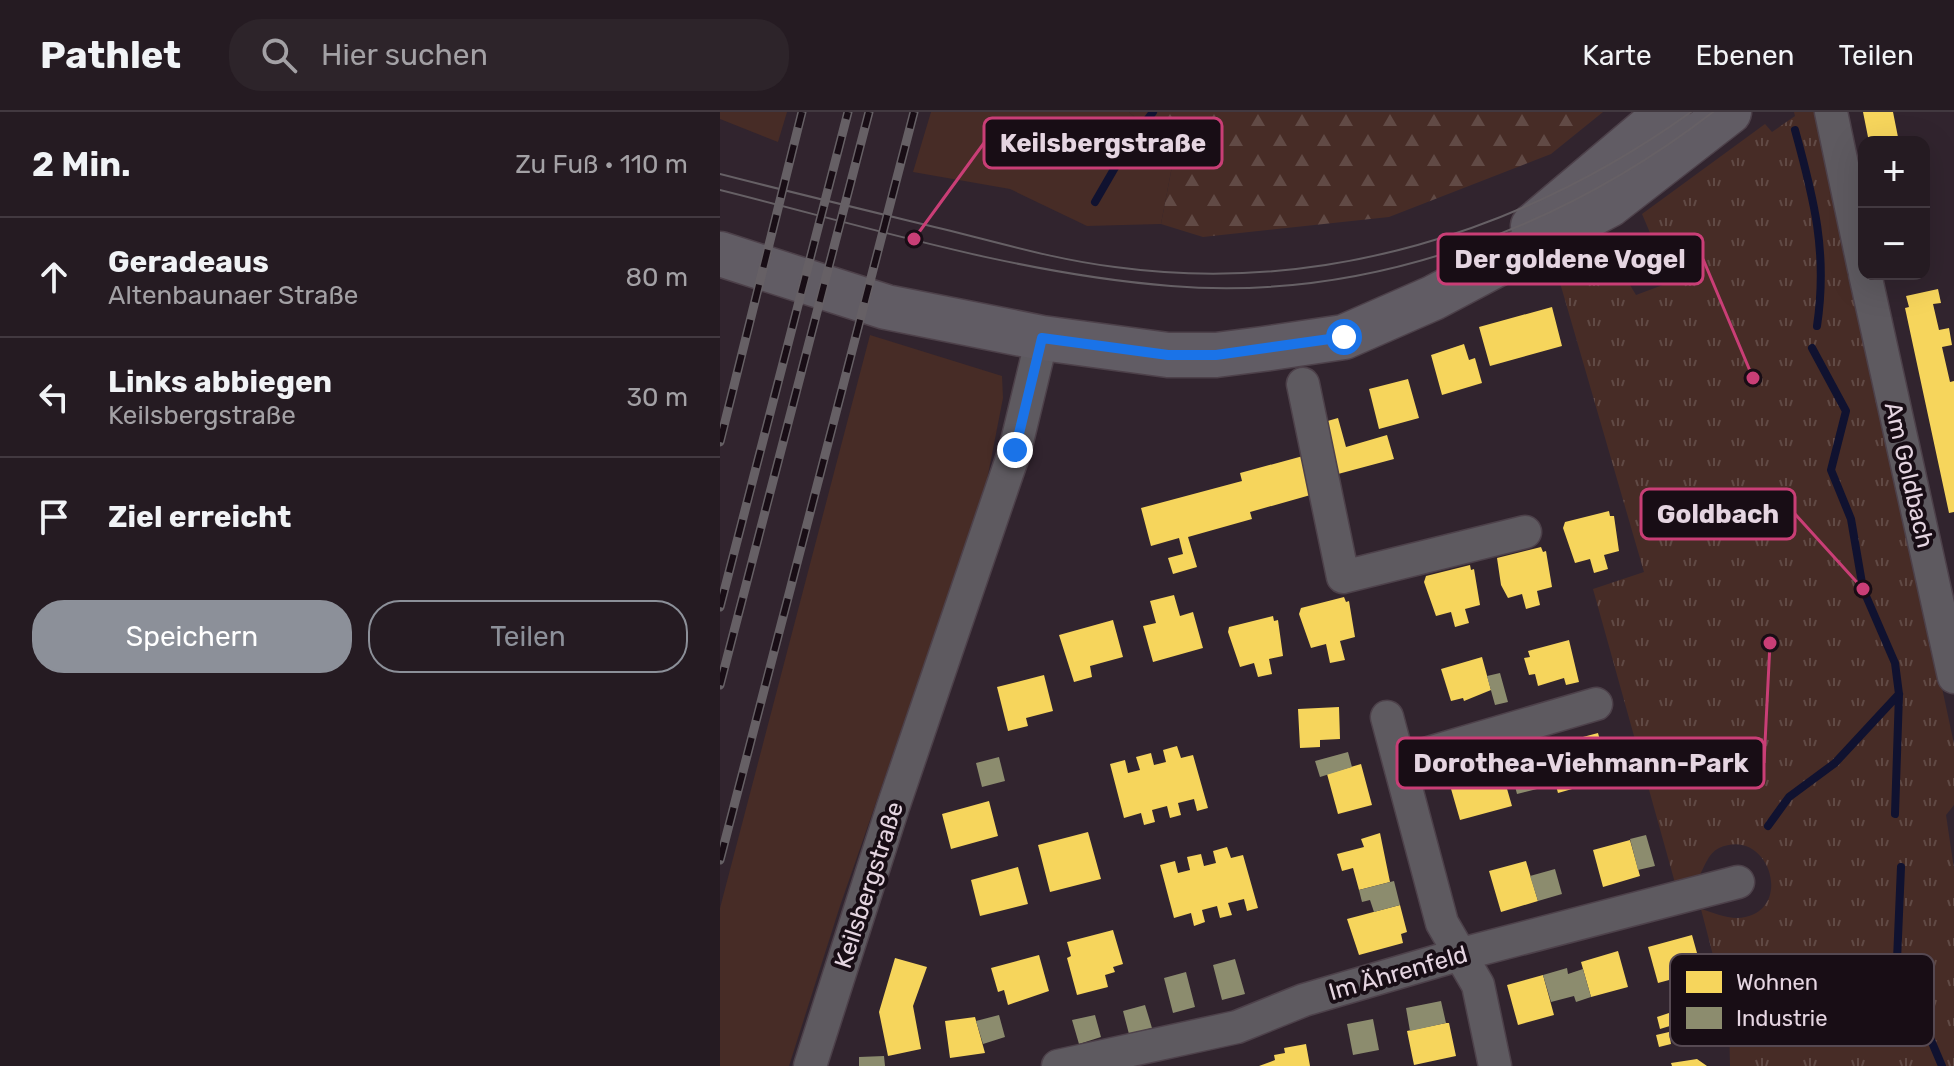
<!DOCTYPE html>
<html lang="de">
<head>
<meta charset="utf-8">
<style>
	:root { --surface:#251b22; --page:#2d242a; --text:#f1f3f6; --muted:#a3a1a5; --line:#423940; --accent:#8c9099 }
	body { margin:0; font-family:Rubik,sans-serif; background:var(--page); color:var(--text) }
	.controls { position:absolute; right:24px; top:24px; display:grid; overflow:hidden; border-radius:16px; box-shadow:0 8px 32px #0002 }
	.controls button { width:72px; height:72px; display:grid; place-items:center; padding:0; border:0; border-bottom:2px solid var(--line); background:var(--surface); color:var(--text); font:40px sans-serif }
	.stop { position:absolute; width:24px; height:24px; margin:-18px; border:6px solid #1a73e8; border-radius:50%; background:#fff }
	.stop.end { background:#1a73e8; border-color:#fff; box-shadow:0 2px 8px #0008 }
	.list { margin:0; padding:0; list-style:none }
	h2 { display:flex; justify-content:space-between; align-items:center; height:104px; margin:0; padding:0 32px; font-size:34px }
	h2 small { font-size:26px; font-weight:400; color:var(--muted) }
	.list li { display:grid; grid-template-columns:52px 1fr auto; gap:24px; align-items:center; box-sizing:border-box; height:120px; padding:0 32px; border-top:2px solid var(--line) }
	.list b { display:block; font-size:30px; white-space:nowrap }
	.list p { margin:0; font-size:26px; white-space:nowrap; color:var(--muted) }
	.list em { font-size:26px; font-style:normal; color:var(--muted) }
	.actions { display:flex; gap:16px; padding:24px 32px }
	.actions a { flex:1; padding:18px 0; border:2px solid var(--accent); border-radius:32px; text-align:center; font-size:28px; color:var(--accent) }
	.actions .main { background:var(--accent); color:#fff }
	.icon { flex:none; width:44px; height:44px; fill:none; stroke:currentColor; stroke-width:2; stroke-linecap:round; stroke-linejoin:round }
	.map { position:relative; flex:none; width:1234px; height:954px; overflow:hidden }
	header { display:flex; align-items:center; gap:48px; box-sizing:border-box; height:112px; padding:0 40px; background:var(--surface); border-bottom:2px solid var(--line) }
	header strong { font-size:38px }
	nav { display:flex; gap:44px; margin-inline-start:auto; font-size:28px }
	.search { width:560px; height:72px; background:var(--page); display:flex; align-items:center; gap:20px; box-sizing:border-box; padding:0 28px; border-radius:32px; color:var(--muted); font-size:30px }
	main { display:flex }
	aside { flex:1; background:var(--surface) }
	.map>svg:first-child { display:block }
	.green { fill:#472c26 }
	.forest { fill:url(#forest-firs) }
	.park { fill:url(#park-tufts) }
	.homes { fill:#f6d55c }
	.industry { fill:#8c8c6e }
	.lines { fill:none; stroke-linecap:round; stroke-linejoin:round }
	.stream { stroke:#101230; stroke-width:8 }
	.minor-casing { stroke:#4d414a; stroke-width:35 }
	.secondary-casing { stroke:#4d414a; stroke-width:47 }
	.minor { stroke:#5e5a60; stroke-width:32 }
	.secondary { stroke:#615c64; stroke-width:44 }
	.tram { stroke:#666065; stroke-width:2 }
	.rail-casing { stroke:#666065; stroke-width:9 }
	.rail { stroke:#180d15; stroke-width:6; stroke-dasharray:18; stroke-linecap:butt }
	.route { stroke:#1a73e8; stroke-width:10 }
	.labels { text-anchor:middle; stroke-width:8; stroke-linejoin:round; paint-order:stroke }
	.street-label { font-size:24px; fill:#e5d5e1; stroke:#180d15 }
	.key { fill:#180d15; stroke:#564952; stroke-width:2 }
	.key-label { font-size:22px; fill:#e5d5e1 }
	.leader { fill:none; stroke:#c93e76; stroke-width:3 }
	.callout-dot { fill:#c93e76; stroke:#180d15; stroke-width:3 }
	.callout { fill:#180d15; stroke:#c93e76; stroke-width:3 }
	.callout-label { font-size:26px; text-anchor:middle; font-weight:bold; fill:#e5d5e1 }
</style>
</head>
<body>
<header>
<strong>Pathlet</strong>
<div class="search"><svg class="icon" aria-label="search" viewBox="0 0 24 24"><circle cx="10" cy="10" r="6"/><path d="M15 15l6 6"/></svg>Hier suchen</div>
<nav><a>Karte</a><a>Ebenen</a><a>Teilen</a></nav>
</header>
<main>
<aside>
<h2>2 Min.<small>Zu Fuß · 110 m</small></h2>
<ul class="list">
<li><svg class="icon" aria-label="ahead" viewBox="0 0 24 24"><path d="M12 20V5M6 11l6-6 6 6"/></svg><div><b>Geradeaus</b><p>Altenbaunaer Straße</p></div><em>80 m</em></li>
<li><svg class="icon" aria-label="left" viewBox="0 0 24 24"><path d="M17 20v-9H6M10 6l-5 5 5 5"/></svg><div><b>Links abbiegen</b><p>Keilsbergstraße</p></div><em>30 m</em></li>
<li><svg class="icon" aria-label="arrive" viewBox="0 0 24 24"><path d="M6 21V4h12l-3 4 3 4H6"/></svg><div><b>Ziel erreicht</b></div></li>
</ul>
<div class="actions"><a class="main">Speichern</a><a>Teilen</a></div>
</aside>
<div class="map">
<svg width="1234" height="954" viewBox="0 0 1234 954">
	<defs>
		<pattern id="forest-firs" width="22" height="20" patternUnits="userSpaceOnUse" patternTransform="scale(2)"><rect width="22" height="20" fill="#472c26"/><path d="M5 1l3.5 6h-7zM16 11l3.5 6h-7z" fill="#614a45"/></pattern>
		<pattern id="park-tufts" width="24" height="20" patternUnits="userSpaceOnUse" patternTransform="scale(2)"><rect width="24" height="20" fill="#472c26"/><path d="M3 7l-1-3M5 7V3M7 7l1-3M15 17l-1-3M17 17v-4M19 17l1-3" fill="none" stroke="#614a45"/></pattern>
	</defs>
	<rect width="100%" height="100%" fill="#31242e"/>
	<!-- green -->
	<path class="green" d="M0,0h67l-9,30 -58,-23z
		M211,0h198l46,39 -14,73 -74,2 -77,-37 -97,-17z
		M150,223l132,41 1,22 -18,92 -145,416 -51,160h-69v-158z"/>
	<!-- forest -->
	<path class="forest" d="M409,0h474l-52,42 -162,63 -186,20 -42,-13 14,-73z"/>
	<!-- park -->
	<path class="park" d="M1074,0h25l135,632v61l-8,10 8,54v197h-224l-1,-49 -28,-108c11,3 24,9 36,9 60,-3 33,-93 -18,-70 -12,6 -14,19 -21,30 -4,6 -14,9 -21,12l-84,-301 51,-17 -88,-303 46,-30 34,56 35,-13 -29,-68 123,-90 7,8 23,-16z"/>
	<!-- homes -->
	<path class="homes" d="M1143,0h30l6,30h-30z
		M1218,177l3,14 -8,1 6,26 10,-2 3,17 -10,2 8,35 4,-1v131l-5,1 -44,-205 4,-1 -3,-11z
		M832,195l10,39 -72,20 -11,-39z
		M744,232l5,16 6,-2 7,25 -40,12 -11,-40z
		M688,267l11,39 -40,11 -10,-40z
		M618,306l8,29 41,-12 7,24 -56,15 -14,-52z
		M583,344l11,38 -64,18 2,7 -64,18 9,30 -24,7 -5,-16 15,-4 -4,-16 -28,8 -10,-38 101,-27 -2,-8z
		M889,399l1,5h4l5,35 -15,4 4,14 -14,4 -4,-14 -15,4 -12,-35 2,-6z
		M821,435l2,5 3,-1 6,36 -15,4 3,14 -14,4 -4,-15 -14,4 -7,-13 -4,-27z
		M750,453l1,5 3,-1 6,36 -15,4 4,14 -14,4 -4,-15 -15,4 -12,-34 2,-6z
		M454,483l6,21 13,-4 10,36 -50,14 -10,-36 13,-3 -6,-22z
		M624,485l2,5 3,-1 6,36 -15,4 5,19 -15,3 -4,-19 -15,4 -12,-34 2,-6z
		M553,504l1,5 4,-1 5,36 -14,3 3,15 -14,3 -4,-14 -14,4 -12,-35 1,-5z
		M393,508l10,37 -33,9 2,11 -18,5 -15,-47z
		M849,528l10,42 -13,3 -2,-7 -26,8 -3,-12 -6,1 -5,-17 6,-1 -2,-6z
		M762,545l9,33 -27,11 -1,-3 -12,3 -10,-32z
		M324,563l9,36 -27,7 2,8 -20,5 -11,-44z
		M619,595l1,32 -20,1v7l-20,1 -2,-39z
		M878,621l13,45 -53,15 -13,-46z
		M457,634l4,12 12,-3 15,53 -11,3 -3,-12 -16,4 3,12 -11,3 -3,-12 -15,4 3,12 -11,3 -3,-12 -17,5 -14,-54 15,-4 3,13 12,-3 -4,-13 15,-4 3,12 12,-3 -3,-12z
		M779,649l13,45 -52,14 -13,-45z
		M641,652l11,41 -34,9 -11,-40z
		M269,689l9,35 -47,13 -9,-35z
		M368,720l13,47 -51,13 -12,-47z
		M660,721l10,49 -31,8 -6,-22 -11,3 -5,-17 27,-7 -3,-8z
		M910,728l10,36 -37,11 -10,-37z
		M507,735l4,11 12,-3 15,53 -11,3 -3,-12 -16,4 4,12 -12,3 -3,-12 -15,4 3,12 -11,4 -3,-13 -17,5 -14,-53 15,-4 3,12 12,-3 -3,-13 14,-3 3,12 12,-3 -3,-12z
		M806,749l12,40 -37,11 -12,-41z
		M298,755l10,37 -48,12 -9,-36z
		M680,793l7,27 -6,2 2,9 -44,12 -12,-36z
		M393,818l10,34 -10,3 2,5 -10,3 3,12 -31,8 -10,-37 4,-2 -4,-14z
		M972,823l10,36 -44,12 -10,-36z
		M898,839l10,36 -37,10 -10,-35z
		M319,843l10,36 -41,14 -4,-15 -6,2 -7,-24z
		M175,846l32,9 -14,39 8,43 -33,7 -9,-44z
		M823,863l11,40 -36,10 -11,-40z
		M949,901l4,12 -13,4 -3,-12z
		M255,905l10,36 -35,5 -5,-37z
		M726,911h3l7,33 -42,9 -7,-34z
		M949,920l2,12 -12,3 -3,-12z
		M586,932l4,22h-51l16,-6 -1,-5 11,-2 -1,-5z
		M977,947l10,7h-35l-1,-3z"/>
	<!-- industry -->
	<path class="industry" d="M780,561l8,29 -13,3 -8,-29z
		M628,640l4,15 -32,10 -5,-16z
		M279,645l6,24 -23,6 -6,-24z
		M817,647l8,28 -28,7 -7,-27z
		M926,723l9,31 -17,4 -8,-31z
		M835,757l7,25 -24,7 -8,-25z
		M674,769l6,24 -26,7 -4,-12 -8,2 -3,-12z
		M515,847l10,35 -23,6 -9,-35z
		M847,856l1,6 15,-5 8,28 -15,5 -2,-6 -23,6 -8,-27z
		M466,860l9,35 -22,6 -9,-35z
		M721,889l5,22 -36,8 -4,-23z
		M425,893l7,23 -23,6 -6,-23z
		M279,903l6,22 -22,7 -7,-23z
		M375,903l6,22 -22,7 -7,-24z
		M653,907l6,31 -26,5 -6,-31z
		M164,944l1,10h-26v-9z"/>
	<g class="lines">
		<!-- stream -->
		<path class="stream" d="M1075,18c19,69 33,123 22,196
			M375,90l33,-57 25,-33
			M1092,236l34,63 -15,59 20,49 12,70 32,74 4,31 -4,120
			M1048,714l21,-29 46,-34 64,-69
			M1181,755l-4,93 45,106"/>
		<defs>
			<path id="minor" d="M1111,0l33,157
				M1145,162l89,403
				M583,272l40,193 182,-45
				M667,605l55,206 36,62 17,81
				M681,649l195,-57
				M90,954l83,-259 122,-357 27,-112
				M338,954l179,-39 67,-27 154,-45 280,-73"/>
			<path id="secondary" d="M813,114l135,-114
				M0,142l166,53 156,31 126,17h48l47,-6 81,-12 89,-39 176,-93 120,-93"/>
		</defs>
		<!-- minor casing -->
		<use href="#minor" class="minor-casing"/>
		<!-- secondary casing -->
		<use href="#secondary" class="secondary-casing"/>
		<!-- minor -->
		<use href="#minor" class="minor"/>
		<!-- secondary -->
		<use href="#secondary" class="secondary"/>
		<!-- tram -->
		<path class="tram" d="M0,62c74,19 149,37 223,55 57,14 114,31 172,38 206,28 409,-35 576,-155
			M0,78c148,37 298,84 451,96 195,16 389,-56 542,-174"/>
		<defs>
			<path id="rail" d="M0,330l82,-330
				M0,495l128,-495
				M0,573l149,-573
				M0,748l194,-748"/>
		</defs>
		<!-- rail casing -->
		<use href="#rail" class="rail-casing"/>
		<!-- rail -->
		<use href="#rail" class="rail"/>
	</g>
	<g class="lines">
		<!-- route -->
		<path class="route" d="M295,338l27,-112 126,17h48l128,-18"/>
	</g>
	<g class="labels">
		<!-- street labels -->
		<g class="street-label">
			<text transform="translate(1189 363) rotate(77)" y="8">Am Goldbach</text>
			<text transform="translate(149 773) rotate(-72)" y="8">Keilsbergstraße</text>
			<text transform="translate(678 861) rotate(-16)" y="8">Im Ährenfeld</text>
		</g>
	</g>
	<!-- legend -->
	<rect x="950" y="842" width="264" height="92" rx="12" class="key"/>
	<rect x="966" y="859" width="36" height="22" fill="#f6d55c"/>
	<rect x="966" y="895" width="36" height="22" fill="#8c8c6e"/>
	<g class="key-label">
		<text x="1016" y="878">Wohnen</text>
		<text x="1016" y="914">Industrie</text>
	</g>
	<!-- callouts -->
	<path class="leader" d="M194 127L264 31M1033 266L983 147M1143 477L1075 402M1050 531L1044 651"/>
	<g class="callout-dot">
		<circle cx="194" cy="127" r="8"/>
		<circle cx="1033" cy="266" r="8"/>
		<circle cx="1143" cy="477" r="8"/>
		<circle cx="1050" cy="531" r="8"/>
	</g>
	<g class="callout">
		<rect x="264" y="6" width="238" height="50" rx="8"/>
		<rect x="718" y="122" width="265" height="50" rx="8"/>
		<rect x="921" y="377" width="154" height="50" rx="8"/>
		<rect x="677" y="626" width="367" height="50" rx="8"/>
	</g>
	<g class="callout-label">
		<text x="383" y="40">Keilsbergstraße</text>
		<text x="850" y="156">Der goldene Vogel</text>
		<text x="998" y="411">Goldbach</text>
		<text x="861" y="660">Dorothea-Viehmann-Park</text>
	</g>
</svg>
<div class="controls">
<button>+</button>
<button>−</button>
</div>
<div class="stop" style="left:624px;top:225px"></div>
<div class="stop end" style="left:295px;top:338px"></div>
</div>
</main>
</body>
</html>
